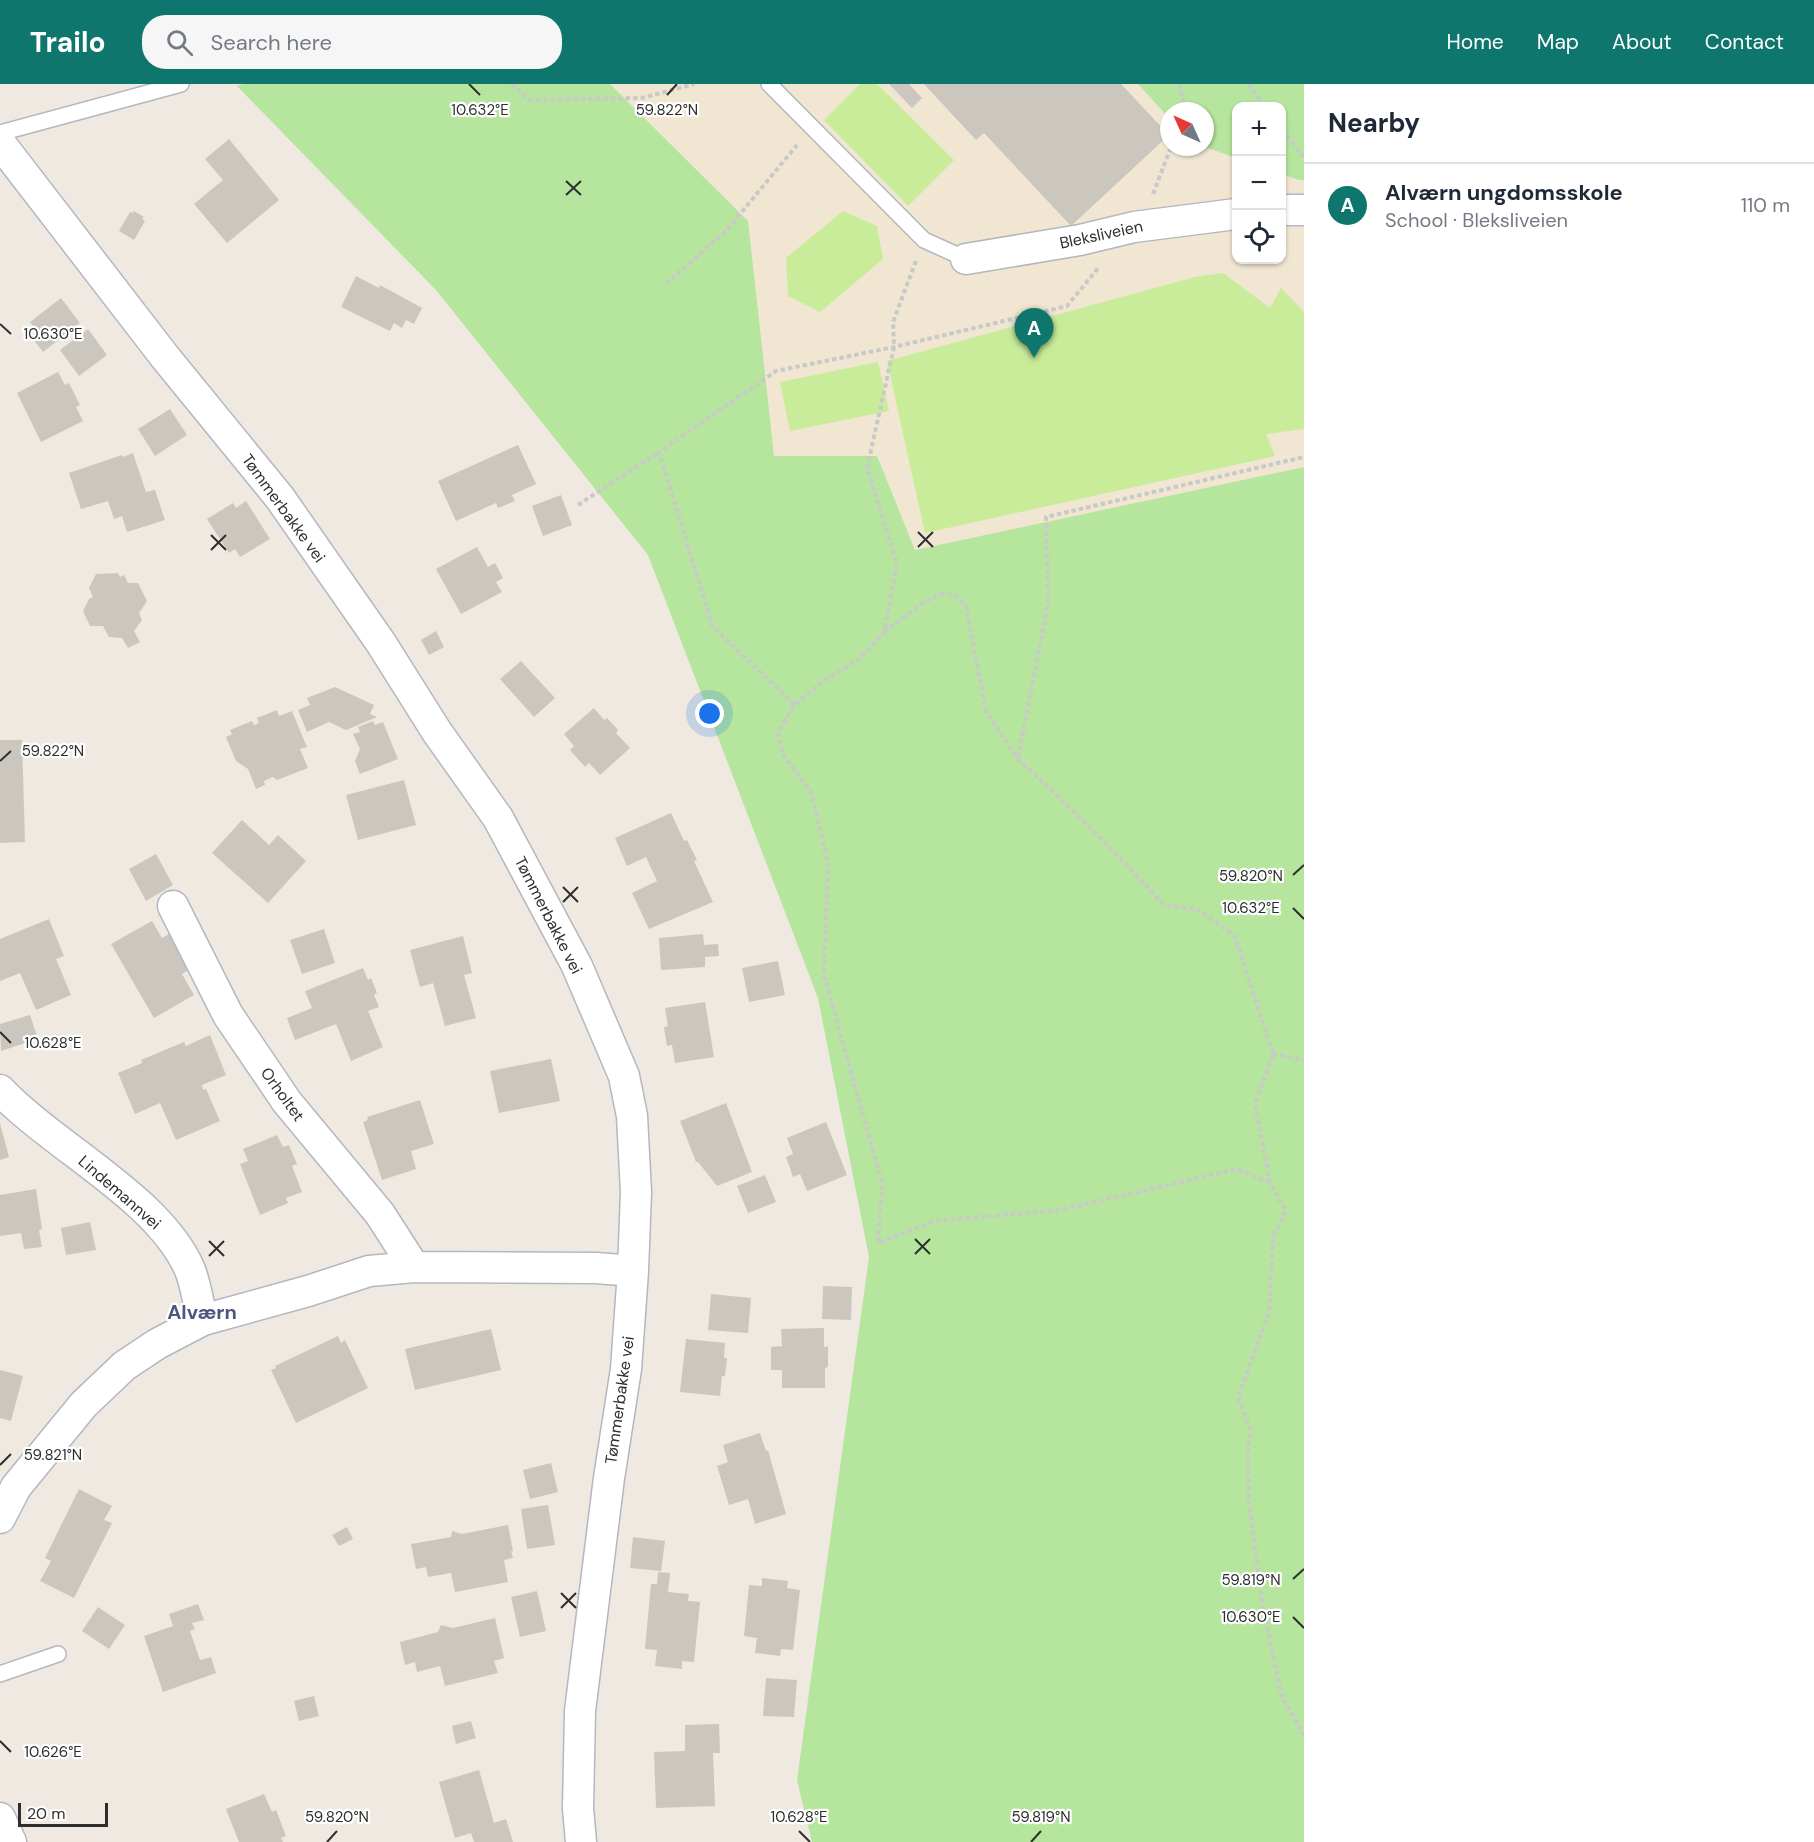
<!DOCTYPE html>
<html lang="en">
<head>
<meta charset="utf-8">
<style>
	:root { --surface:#fff; --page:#f6f6f7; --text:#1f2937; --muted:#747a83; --line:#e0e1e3; --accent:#0f766e }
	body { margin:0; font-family:"DM Sans",sans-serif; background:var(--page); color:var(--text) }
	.controls { position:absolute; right:18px; top:18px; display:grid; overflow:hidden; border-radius:12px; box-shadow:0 2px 4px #0004 }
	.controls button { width:54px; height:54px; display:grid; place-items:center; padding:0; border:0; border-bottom:2px solid var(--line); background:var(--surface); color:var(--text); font:30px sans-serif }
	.compass { position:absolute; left:1160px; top:18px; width:54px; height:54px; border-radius:50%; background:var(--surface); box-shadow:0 2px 4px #0004; rotate:315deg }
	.scale { position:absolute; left:18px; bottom:15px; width:90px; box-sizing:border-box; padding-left:6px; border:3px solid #2e2e2e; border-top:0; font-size:16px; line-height:21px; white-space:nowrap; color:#2e2e2e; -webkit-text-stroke:4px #fff; paint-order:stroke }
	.you { position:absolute; left:710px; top:630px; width:21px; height:21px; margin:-15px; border:4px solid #fff; border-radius:50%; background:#1a73e8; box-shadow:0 0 0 9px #1a73e833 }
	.badge { display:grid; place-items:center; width:39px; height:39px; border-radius:50%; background:var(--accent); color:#fff; font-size:20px; font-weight:700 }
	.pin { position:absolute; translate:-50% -50px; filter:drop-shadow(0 2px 3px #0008) }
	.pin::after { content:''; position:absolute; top:32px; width:21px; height:18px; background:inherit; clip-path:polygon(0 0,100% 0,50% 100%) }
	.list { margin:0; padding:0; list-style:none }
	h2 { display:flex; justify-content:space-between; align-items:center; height:78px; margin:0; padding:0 24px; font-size:26px }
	h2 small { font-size:20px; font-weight:400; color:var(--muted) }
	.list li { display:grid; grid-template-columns:39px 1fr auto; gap:18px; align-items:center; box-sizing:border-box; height:84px; padding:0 24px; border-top:2px solid var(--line) }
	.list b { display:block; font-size:22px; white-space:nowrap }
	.list p { margin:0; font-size:20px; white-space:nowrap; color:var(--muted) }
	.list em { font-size:20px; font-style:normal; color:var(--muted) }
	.icon { flex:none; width:33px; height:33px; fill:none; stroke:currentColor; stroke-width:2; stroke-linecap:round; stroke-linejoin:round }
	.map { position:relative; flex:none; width:1304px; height:1758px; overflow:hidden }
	header { display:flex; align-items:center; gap:36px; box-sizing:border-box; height:84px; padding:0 30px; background:var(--accent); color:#fff }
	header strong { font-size:28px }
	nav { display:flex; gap:33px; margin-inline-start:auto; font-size:21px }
	.search { width:420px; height:54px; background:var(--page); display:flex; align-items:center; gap:15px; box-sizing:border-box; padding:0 21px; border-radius:24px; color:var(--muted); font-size:22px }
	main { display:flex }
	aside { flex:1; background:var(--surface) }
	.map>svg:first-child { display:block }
	.education { fill:#f0e6d1 }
	.green { fill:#b6e59e }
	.pitch { fill:#c9ec9a }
	.building { fill:#cbc7bf }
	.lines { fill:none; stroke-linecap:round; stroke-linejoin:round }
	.service-casing { stroke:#b4b7c1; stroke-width:18 }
	.minor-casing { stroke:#b4b7c1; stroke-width:33 }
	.path { stroke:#c9c9c9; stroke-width:4; stroke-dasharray:4.5 3; stroke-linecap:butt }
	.service { stroke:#fff; stroke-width:15 }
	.minor { stroke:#fff; stroke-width:30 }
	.ticks { fill:none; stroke:#2e2e2e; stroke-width:2 }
	.labels { text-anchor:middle; stroke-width:4.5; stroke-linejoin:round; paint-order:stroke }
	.street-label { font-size:16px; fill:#2e2e2e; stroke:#fff }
	.quarter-label { font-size:20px; font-weight:bold; fill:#4d5680; stroke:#fff }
	.ticks-label { font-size:15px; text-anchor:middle; fill:#2e2e2e; stroke:#fff; stroke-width:4.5; stroke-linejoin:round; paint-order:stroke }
</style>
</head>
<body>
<header>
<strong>Trailo</strong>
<div class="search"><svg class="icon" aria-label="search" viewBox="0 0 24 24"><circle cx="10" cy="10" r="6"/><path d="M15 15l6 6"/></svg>Search here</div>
<nav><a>Home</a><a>Map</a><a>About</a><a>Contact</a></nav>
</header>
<main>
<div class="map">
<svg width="1304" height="1758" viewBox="0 0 1304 1758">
	<rect width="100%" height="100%" fill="#efe9e1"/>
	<!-- education -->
	<path class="education" d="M610,0h528l31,34v29h36l31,11v102h46v-86l17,6h5v287l-389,83 -38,-94h-103l-26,-235z"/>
	<!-- green -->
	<path class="green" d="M243,0h367l138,137 26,235h103l38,94 389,-83v1375h-492l-15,-62 72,-523 -51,-259 -170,-443 -212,-265 -199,-204z
		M1138,0h166v96h-5l-17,-6v-68h-46v52l-31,-11v-36h-36v7z"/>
	<!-- pitch -->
	<path class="pitch" d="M860,0h17l77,76 -46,46 -84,-86z
		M843,127l34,15 6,33 -63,53 -32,-16 -2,-38z
		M1223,189l47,35 11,-20 23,24v117l-38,5 9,22 -350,77 -38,-172 308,-84z
		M878,278l11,49 -99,20 -10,-49z"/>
	<!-- building -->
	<path class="building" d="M889,0h20l13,14 -10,10z
		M924,0h197l48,51 -98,91 -87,-93 -8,7z
		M229,55l50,61 -52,43 -33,-39 29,-24 -18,-21z
		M134,127l10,6 -2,2 3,2 -11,19 -15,-9 11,-19 3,1z
		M356,192l23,12 1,-3 42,23 -8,16 -8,-4 -4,8 -8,-5 -4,8 -49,-24z
		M61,214l19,25 -37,29 -10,-13 6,-5 -9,-12z
		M88,245l19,26 -28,21 -19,-26z
		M58,288l7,13 4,-2 11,22 -4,2 7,14 -42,21 -24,-49z
		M170,325l17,26 -32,21 -17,-27z
		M518,361l18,39 -24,11 3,6 -17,7 -2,-5 -40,18 -18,-40z
		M133,369l13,39 9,-2 10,30 -38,12 -5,-16 -8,3 -6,-18 -27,8 -12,-36 53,-18 1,2z
		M561,411l11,30 -29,11 -11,-30z
		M246,417l24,38 -30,18 -5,-8 -6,4 -22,-34 26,-16 3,5z
		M477,463l11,20 7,-4 8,15 -7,4 6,10 -41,22 -25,-45z
		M118,489l2,4 4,-2 4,8h10l9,18 -8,12 3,7 -8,11 6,11 -12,6 -6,-10 -13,-1 -6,-11h-13l-7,-15 6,-12 4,-2 -4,-9 7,-14z
		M436,547l8,16 -15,8 -8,-15z
		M521,577l34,37 -21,19 -34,-38z
		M335,603l39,18 -4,9 7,3 -31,13 -17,-8 -22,10 -9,-22 12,-5 -3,-7z
		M594,624l10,12 3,-2 11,12 -2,3 14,15 -30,27 -11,-12 -4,4 -15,-17 4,-4 -10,-12z
		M277,626l2,6 13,-5 15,36 -7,2 8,19 -31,12 -4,-3 -9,4 1,4 -9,4 -8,-20 -12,-8 -10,-24 6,-3 -2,-4 22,-9 2,4 5,-2 -2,-5z
		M373,637l2,4 8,-3 15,37 -38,15 -5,-13 5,-12 -7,-15 7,-2 -2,-5z
		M0,656h22l3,102 -25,1z
		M404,696l12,45 -58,15 -12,-45z
		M671,729l13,28 3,-1 10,20 -3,1 19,41 -64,27 -17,-36 25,-12 -11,-24 -19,9 -12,-28z
		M242,736l27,25 9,-10 28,26 -38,42 -56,-50z
		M156,770l17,31 -27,16 -17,-32z
		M49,835l15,37 -8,3 15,36 -35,15 -16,-37 -20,8v-42z
		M152,837l10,17 12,-7 21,35 -13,8 12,21 -40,23 -43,-74z
		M324,845l11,34 -33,11 -12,-34z
		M703,850l1,11 14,-1 1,12 -14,1v10l-44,3 -2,-32z
		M463,852l9,37 -8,2 12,43 -31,8 -12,-43 -13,4 -10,-37z
		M778,877l7,34 -36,7 -7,-34z
		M363,884l5,12 3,-2 6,15 -3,2 5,12 -11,4 15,36 -32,14 -15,-37 -41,16 -8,-22 25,-10 -7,-17z
		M705,918l9,55 -39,6 -3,-18 -5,1 -3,-19 4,-1 -3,-18z
		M30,931l8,24 -37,12 -1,-27z
		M210,951l16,40 -24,10 1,5 3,-1 14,32 -44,19 -16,-37 -25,11 -17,-41 24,-10 -1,-3 43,-18 2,4z
		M551,975l9,42 -61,12 -9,-42z
		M420,1016l14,44 -23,7 5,18 -34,11 -19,-58 5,-2 -1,-3z
		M726,1019l26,69 -35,14 -19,-24h-2l-16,-41z
		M826,1038l21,53 -40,16 -7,-17 -7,3 -7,-20 7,-3 -6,-16z
		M0,1039l9,34 -9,3z
		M277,1051l6,12 6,-2 8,19 -5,2 10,26 -16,6 2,5 -28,12 -20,-51 8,-3 -5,-12z
		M765,1091l11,27 -28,11 -11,-27z
		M36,1105l6,40 -3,1 3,17 -18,2 -3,-16 -21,3v-41z
		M90,1138l6,28 -30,5 -5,-27z
		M823,1202l29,1 -1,33 -29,-1z
		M711,1210l40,4 -3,35 -40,-3z
		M824,1244v19l4,-1v21l-3,1v20h-43v-18h-11v-23l11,-1 -1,-17z
		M491,1245l10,41 -86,20 -10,-41z
		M338,1252l3,7 4,-3 23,48 -72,35 -25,-53 5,-2 -1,-2z
		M686,1255l39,4 -1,15h3l-2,18h-3l-2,20 -40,-4z
		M0,1286l23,6 -12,45 -11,-3z
		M760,1349l6,18 2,-1 18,64 -31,10 -7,-25 -19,6 -12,-39 11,-4 -5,-17z
		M551,1379l7,29 -28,7 -7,-29z
		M79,1405l33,17 -8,14 8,3 -38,75 -34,-17 11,-20 -6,-3z
		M548,1421l7,40 -28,4 -6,-40z
		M508,1441l5,26h-2l2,7 -9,2 4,22 -53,10 -4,-19 -23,4 -2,-10 -10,2 -5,-25 40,-7 1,-6 10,3z
		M347,1443l6,12 -14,7 -7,-11z
		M633,1453l32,4 -4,30 -31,-3z
		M658,1488l12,1 -2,19 21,2 -1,7 12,1 -6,60 -12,-1v8l-27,-3 2,-16 -12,-1 6,-65h6z
		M762,1494l26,3 -1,7 13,2 -7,60 -12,-1 -1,7 -25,-3 2,-15 -13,-2 5,-51 13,1z
		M537,1507l9,40 -26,6 -9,-40z
		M198,1520l6,16 -12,3 3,6 -5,2 10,29 11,-3 5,16 -53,19 -19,-56 29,-10 -4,-12z
		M98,1523l27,18 -16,24 -27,-18z
		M495,1534l9,40 -10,3 4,12 -53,13 -5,-20 -23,6 -2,-10 -10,3 -5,-23 38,-10 3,-7 12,3z
		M766,1594l31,2 -3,37 -31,-1z
		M314,1612l5,20 -20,5 -5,-20z
		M471,1637l5,17 -20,6 -4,-18z
		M719,1640l1,29h-7l2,53 -59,2 -2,-56 31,-1v-26z
		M479,1686l15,53 12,-4 7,23h-39l-3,-9 -16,5 -16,-56z
		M264,1710l8,18 4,-2 10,26 -5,2 2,4h-44l-13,-33z"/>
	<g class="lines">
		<defs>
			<path id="service" d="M769,0l155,156 42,19
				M0,49l181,-49
				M0,1590l58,-20"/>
			<path id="minor" d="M0,59l165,214 115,141 101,145 56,89 61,86 79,148 47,110 8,40 4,76 -3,79 -7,98 -17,109 -29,233 -2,97 3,34
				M1282,126h22
				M966,175l114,-19 54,-13 102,-13
				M173,822l55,109 59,87 93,112 34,53
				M0,1006c54,57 160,109 190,180 6,15 8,34 13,50
				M0,1434l16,-31 68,-83 40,-38 33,-22 46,-24 105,-29 61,-20 45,-4 182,1 37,3
				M0,1734l11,24"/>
		</defs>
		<!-- service casing -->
		<use href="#service" class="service-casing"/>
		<!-- minor casing -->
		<use href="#minor" class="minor-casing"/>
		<!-- path -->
		<path class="path" d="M512,0l17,16 113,-2 52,-14
			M1179,0l6,27
			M1249,0l15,22
			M1282,46l22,27
			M1153,110l18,-47
			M916,177l-23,61 1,25 -27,121 30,95 -13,70 -25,26 -34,21 -31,25 -16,29 5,21 28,37 17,71 -4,112 58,208 -4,60 57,-22 125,-11 177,-41 33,14
			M666,200l60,-53 71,-86
			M578,421l81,-53
			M884,548l40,-30 17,-8 14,1 11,11 20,106 32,47 78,74 68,72 35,5 36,26 38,118 -18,50 15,79 16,28 -13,25 -4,76 -31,86 12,30 -2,25 1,50 14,104 19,90 22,38
			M794,621l-82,-80 -53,-173 117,-81 118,-24 173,-41 32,-39
			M1018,674l30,-155 -2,-86 258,-60
			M1273,970l31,6"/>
		<!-- service -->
		<use href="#service" class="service"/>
		<!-- minor -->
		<use href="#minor" class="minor"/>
	</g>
	<!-- ticks -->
	<path class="ticks" d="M469,0l11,11M667,11l10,-11M566,97l15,14M566,111l15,-14M0,240l11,10M918,448l15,15M211,451l15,15M918,463l15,-15M211,466l15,-15M0,677l11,-10M1293,791l11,-10M563,803l15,15M563,818l15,-15M1293,824l11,11M0,948l11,11M915,1155l15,15M209,1157l15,15M915,1170l15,-15M209,1172l15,-15M0,1381l11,-11M1293,1495l11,-10M561,1509l15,15M561,1524l15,-15M1293,1533l11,11M0,1657l11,11M799,1747l11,11M327,1758l10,-11M1031,1758l10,-11"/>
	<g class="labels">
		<!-- street labels -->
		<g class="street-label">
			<text transform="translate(1101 150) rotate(-12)" y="6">Bleksliveien</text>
			<text transform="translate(284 424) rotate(54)" y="6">Tømmerbakke vei</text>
			<text transform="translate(549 831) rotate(63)" y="6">Tømmerbakke vei</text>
			<text transform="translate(283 1010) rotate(54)" y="6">Orholtet</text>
			<text transform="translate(120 1108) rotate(41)" y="6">Lindemannvei</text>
			<text transform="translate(619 1316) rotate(-82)" y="6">Tømmerbakke vei</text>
		</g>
		<!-- quarter labels -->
		<g class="quarter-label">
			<text x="202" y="1235">Alværn</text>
		</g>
	</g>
	<g class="ticks-label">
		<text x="480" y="31">10.632°E</text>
		<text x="667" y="31">59.822°N</text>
		<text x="53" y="255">10.630°E</text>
		<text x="53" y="672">59.822°N</text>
		<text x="1251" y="797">59.820°N</text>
		<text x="1251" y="829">10.632°E</text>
		<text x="53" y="964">10.628°E</text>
		<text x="53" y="1376">59.821°N</text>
		<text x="1251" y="1501">59.819°N</text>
		<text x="1251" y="1538">10.630°E</text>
		<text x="53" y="1673">10.626°E</text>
		<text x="337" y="1738">59.820°N</text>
		<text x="799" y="1738">10.628°E</text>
		<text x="1041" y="1738">59.819°N</text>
	</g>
</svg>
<div class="controls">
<button>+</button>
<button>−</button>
<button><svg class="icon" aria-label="locate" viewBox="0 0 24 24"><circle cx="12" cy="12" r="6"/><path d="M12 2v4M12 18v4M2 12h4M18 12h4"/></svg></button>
</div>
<svg class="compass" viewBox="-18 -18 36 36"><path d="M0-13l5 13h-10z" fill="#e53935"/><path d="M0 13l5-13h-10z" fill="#747a83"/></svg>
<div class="scale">20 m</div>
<div class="you"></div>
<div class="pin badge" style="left:1034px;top:274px">A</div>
</div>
<aside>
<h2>Nearby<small></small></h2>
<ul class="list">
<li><span class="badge">A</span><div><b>Alværn ungdomsskole</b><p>School · Bleksliveien</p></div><em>110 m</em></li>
</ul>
</aside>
</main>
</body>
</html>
